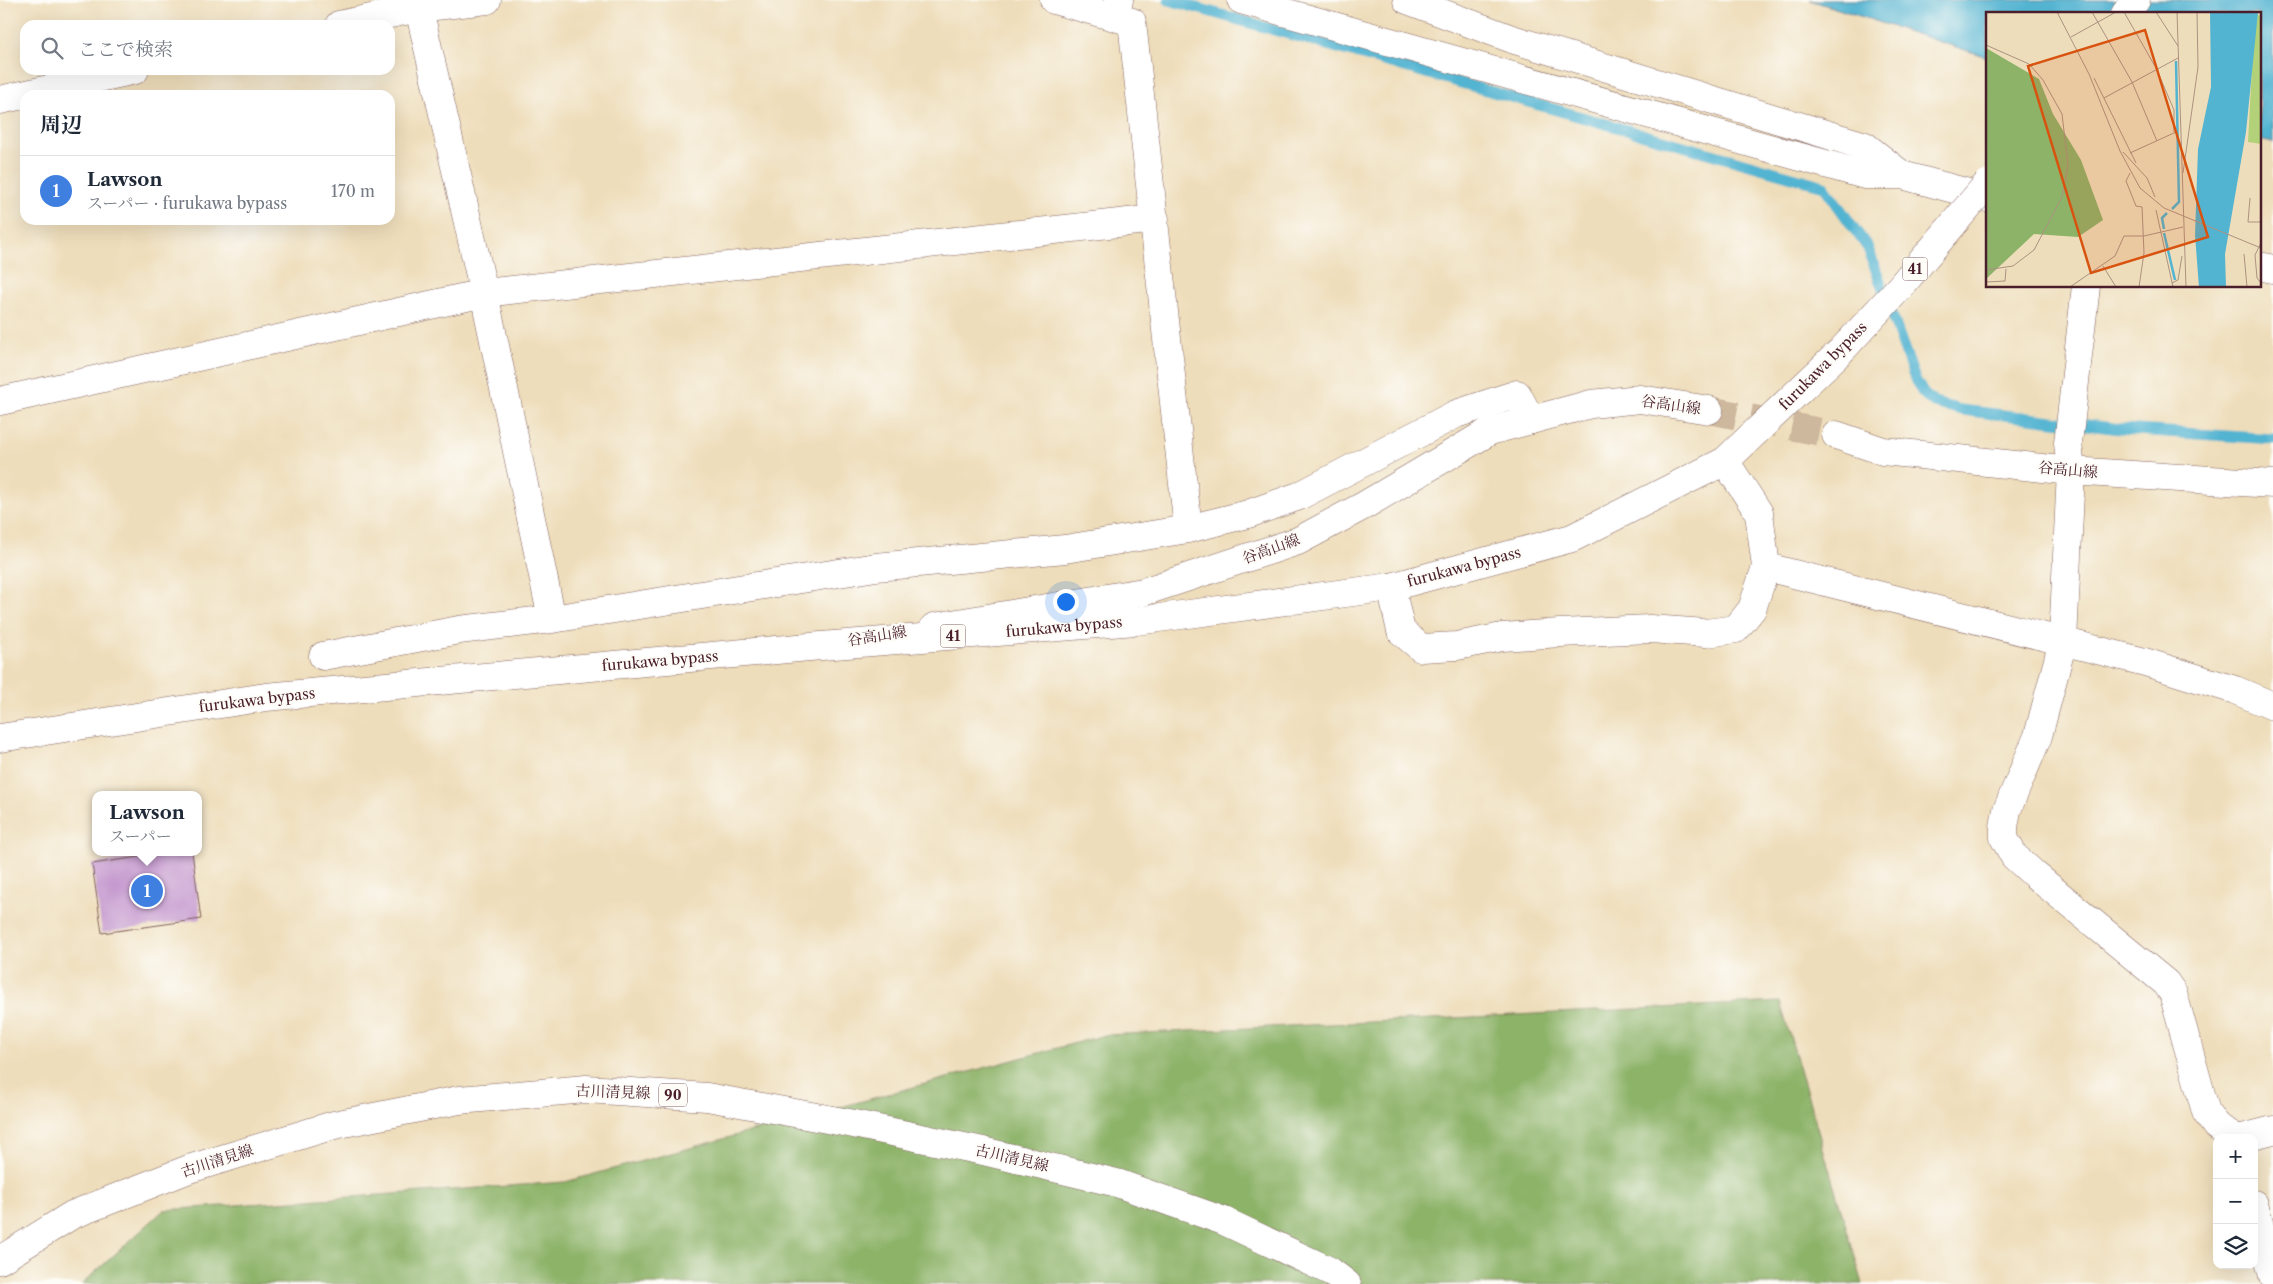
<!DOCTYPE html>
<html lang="ja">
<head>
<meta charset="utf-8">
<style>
	:root { --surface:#fff; --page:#f2f2f3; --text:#1f2937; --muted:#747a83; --line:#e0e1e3; --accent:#d1495b }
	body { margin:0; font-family:"Libre Caslon Text","Noto Serif JP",serif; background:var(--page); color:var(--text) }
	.controls { position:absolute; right:15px; bottom:15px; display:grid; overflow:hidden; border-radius:10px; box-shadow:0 5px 20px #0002 }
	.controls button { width:45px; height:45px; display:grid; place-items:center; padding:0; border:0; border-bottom:1px solid var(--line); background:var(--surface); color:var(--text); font:25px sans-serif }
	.you { position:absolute; left:1065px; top:601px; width:18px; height:18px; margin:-12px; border:4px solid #fff; border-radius:50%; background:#1a73e8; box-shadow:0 0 0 8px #1a73e833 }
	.badge { display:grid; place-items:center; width:32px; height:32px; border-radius:50%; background:var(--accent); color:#fff; font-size:16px; font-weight:700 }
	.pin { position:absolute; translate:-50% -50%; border:2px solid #fff; box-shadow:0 1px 5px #0006 }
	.popup { position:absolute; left:92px; top:791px; width:110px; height:65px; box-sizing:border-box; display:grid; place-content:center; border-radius:10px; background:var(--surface); filter:drop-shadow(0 1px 4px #0005); font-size:16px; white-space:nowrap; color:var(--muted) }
	.popup b { font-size:19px; color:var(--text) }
	.popup::after { content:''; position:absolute; left:50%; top:100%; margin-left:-10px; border:10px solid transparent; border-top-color:var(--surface) }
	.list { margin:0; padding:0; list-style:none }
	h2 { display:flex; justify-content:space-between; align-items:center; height:65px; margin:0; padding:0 20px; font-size:21px }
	h2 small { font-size:16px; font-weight:400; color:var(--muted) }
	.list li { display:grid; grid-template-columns:32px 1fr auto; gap:15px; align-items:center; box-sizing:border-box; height:70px; padding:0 20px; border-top:1px solid var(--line) }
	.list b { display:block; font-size:19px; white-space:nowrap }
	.list p { margin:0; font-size:16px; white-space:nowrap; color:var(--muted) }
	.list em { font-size:16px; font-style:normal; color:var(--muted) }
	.icon { flex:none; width:28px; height:28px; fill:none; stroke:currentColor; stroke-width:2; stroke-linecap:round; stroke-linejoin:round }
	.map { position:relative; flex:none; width:2273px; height:1284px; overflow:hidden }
	.search { position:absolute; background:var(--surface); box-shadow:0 5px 20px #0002; left:20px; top:20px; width:375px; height:55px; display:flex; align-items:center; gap:12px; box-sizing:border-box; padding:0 18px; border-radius:15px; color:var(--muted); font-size:19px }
	.panel { position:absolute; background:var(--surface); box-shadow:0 5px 20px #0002; left:20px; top:90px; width:375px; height:135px; border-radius:15px }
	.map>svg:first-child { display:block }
	.forest { fill:#8db369; stroke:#6c694a }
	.water { fill:#52b4d1; stroke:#4e6a7e }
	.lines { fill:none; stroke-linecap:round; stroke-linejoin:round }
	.stream { stroke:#52b4d1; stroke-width:11 }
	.building { fill:#c193cc }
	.secondary-tunnel { stroke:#cdb79d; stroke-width:28; stroke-dasharray:28 14; stroke-linecap:butt }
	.street-casing { stroke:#83625d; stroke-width:29 }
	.secondary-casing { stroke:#83625d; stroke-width:29 }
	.primary-casing { stroke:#83625d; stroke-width:29 }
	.highway-casing { stroke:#83625d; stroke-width:29 }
	.street { stroke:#fff; stroke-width:28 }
	.secondary { stroke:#fff; stroke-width:28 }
	.primary { stroke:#fff; stroke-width:28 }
	.highway { stroke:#fff; stroke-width:28 }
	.highway-bridge-casing { stroke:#83625d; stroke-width:29; stroke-linecap:butt }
	.highway-bridge { stroke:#fff; stroke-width:28 }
	.labels { text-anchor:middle; stroke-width:4.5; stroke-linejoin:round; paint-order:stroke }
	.shield { fill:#fdfcf7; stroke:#806168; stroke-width:1 }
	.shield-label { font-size:14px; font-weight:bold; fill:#4a1f2b }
	.street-label { font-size:15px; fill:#4a1f2b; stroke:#fdfcf7 }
	.inset-river { fill:none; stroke:#52b4d1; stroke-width:2.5 }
	.inset-road { fill:none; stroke:#ac9181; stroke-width:1 }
	.view { fill:#d8530f; fill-opacity:0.15; stroke:#d8530f; stroke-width:2.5 }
	.inset-edge { fill:none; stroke:#4a1f2b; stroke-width:2.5 }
</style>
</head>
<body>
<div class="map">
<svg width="2273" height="1284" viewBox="0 0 2273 1284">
	<rect width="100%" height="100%" fill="#fdfcf7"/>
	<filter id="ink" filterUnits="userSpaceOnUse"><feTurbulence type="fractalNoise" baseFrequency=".02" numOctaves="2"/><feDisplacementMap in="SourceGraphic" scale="10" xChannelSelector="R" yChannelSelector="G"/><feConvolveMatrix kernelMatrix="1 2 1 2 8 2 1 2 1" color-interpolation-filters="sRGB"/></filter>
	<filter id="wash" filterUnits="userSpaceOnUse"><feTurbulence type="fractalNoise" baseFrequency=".0096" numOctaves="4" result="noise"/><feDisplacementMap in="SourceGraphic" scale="20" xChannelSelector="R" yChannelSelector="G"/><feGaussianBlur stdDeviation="1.12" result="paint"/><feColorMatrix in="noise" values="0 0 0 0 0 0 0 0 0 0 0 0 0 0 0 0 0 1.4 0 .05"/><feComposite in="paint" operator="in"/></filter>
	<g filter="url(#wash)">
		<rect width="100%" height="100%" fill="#eeddba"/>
		<!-- forest -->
		<path class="forest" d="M1780,1002l83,282h-1781l82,-74 401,-28 540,-147z"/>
		<!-- water -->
		<path class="water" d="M1810,0h463v143l-14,-3v-126h-272v43z"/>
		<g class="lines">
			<!-- stream -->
			<path class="stream" d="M1169,0l655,186 44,62 47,131 8,14 11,10 27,7 160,19 152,10"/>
		</g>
		<g id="blocks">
			<!-- building -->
			<path class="building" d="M173,852h19l9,67 -99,14 -10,-69z"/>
		</g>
	</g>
	<g filter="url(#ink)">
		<use href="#blocks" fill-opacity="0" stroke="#83625d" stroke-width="1"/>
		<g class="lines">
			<!-- secondary-tunnel -->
			<path class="secondary-tunnel" d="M1709,410l127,25"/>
			<defs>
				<path id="street" d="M417,0l67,293 68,326
					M1054,0l61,17
					M1119,0l-4,17 17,5 56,507
					M1241,0l624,175h37l85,23
					M1407,0l105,39 353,107 37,29
					M339,25l79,-17 69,-8
					M0,100l135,-30
					M2259,266l14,3
					M2086,286l-18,157 3,28 -8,170 -25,95 -31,74 -3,17v11l10,18 21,19 131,108 7,10 33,119 10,14 20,12
					M0,401l484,-108 671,-74
					M1725,461l34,52 7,54
					M1391,587l10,44 20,17 36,-2 45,-9 58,-4 90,-4 56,4 30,-4 16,-20 14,-42 379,95 90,28 38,16
					M323,656l136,-26 93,-11 324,-52 189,-18 123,-20 60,-15 51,-18 157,-82 61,-20 14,26
					M2242,1138l31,-8
					M2254,1204l19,72"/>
				<path id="secondary" d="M1836,435l47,16 188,20 202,13
					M934,627l209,-35 155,-51 67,-36 125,-74 101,-27 49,-5 69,11"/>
				<path id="primary" d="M0,1260l72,-45 117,-46 145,-44 125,-25 127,-11 121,8 142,26 134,28 134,32 107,38 106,50 17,13"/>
				<path id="highway" d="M2125,14l11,-14
					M0,738l266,-41 543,-50 327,-26 255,-34 181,-49 153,-77 115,-109"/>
			</defs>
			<!-- street casing -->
			<use href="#street" class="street-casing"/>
			<!-- secondary casing -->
			<use href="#secondary" class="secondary-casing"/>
			<!-- primary casing -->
			<use href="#primary" class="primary-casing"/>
			<!-- highway casing -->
			<use href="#highway" class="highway-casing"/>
			<!-- street -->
			<use href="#street" class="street"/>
			<!-- secondary -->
			<use href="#secondary" class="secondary"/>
			<!-- primary -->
			<use href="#primary" class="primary"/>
			<!-- highway -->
			<use href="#highway" class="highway"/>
			<defs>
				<path id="highway-bridge" d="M1840,352l60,-65 87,-103"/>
			</defs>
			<!-- highway-bridge casing -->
			<use href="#highway-bridge" class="highway-bridge-casing"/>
			<!-- highway-bridge -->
			<use href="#highway-bridge" class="highway-bridge"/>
		</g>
	</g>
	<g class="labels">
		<!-- shield labels -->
		<g class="shield">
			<rect x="1902.5" y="257.5" width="25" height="23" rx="4"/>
			<rect x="940.5" y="624.5" width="25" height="23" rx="4"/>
			<rect x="659" y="1083.5" width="28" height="23" rx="4"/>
		</g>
		<g class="shield-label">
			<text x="1915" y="274">41</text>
			<text x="953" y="641">41</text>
			<text x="673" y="1100">90</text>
		</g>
		<!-- street labels -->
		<g class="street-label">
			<text transform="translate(1823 366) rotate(-45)" y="5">furukawa bypass</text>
			<text transform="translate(1671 405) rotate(8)" y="5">谷高山線</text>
			<text transform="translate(2068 470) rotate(5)" y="5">谷高山線</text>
			<text transform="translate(1271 549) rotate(-20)" y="5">谷高山線</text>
			<text transform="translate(1464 567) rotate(-15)" y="5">furukawa bypass</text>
			<text transform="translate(1064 627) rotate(-5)" y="5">furukawa bypass</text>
			<text transform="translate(877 636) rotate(-9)" y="5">谷高山線</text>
			<text transform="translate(660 661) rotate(-5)" y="5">furukawa bypass</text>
			<text transform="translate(257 700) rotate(-7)" y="5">furukawa bypass</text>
			<text transform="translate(613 1092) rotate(2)" y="5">古川清見線</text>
			<text transform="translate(1012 1158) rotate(13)" y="5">古川清見線</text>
			<text transform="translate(217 1161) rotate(-18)" y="5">古川清見線</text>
		</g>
	</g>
	<!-- overview -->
	<g transform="translate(1986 12)">
		<rect width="275" height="275" fill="#eeddba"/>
		<path d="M269,0l6,5v127l-13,-2z" fill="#b2d179"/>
		<path d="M0,36l53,31 14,35 28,46 22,60 -25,17 -44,-3 -48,45z" fill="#8db369"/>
		<path d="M224,0h48l-12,120 -21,122 1,33h-27l-4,-52 3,-86 13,-62z" fill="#52b4d1"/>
		<path class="inset-river" d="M186,197l7,-7 -3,-141M178,217l-2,-11 5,-5M178,221l11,47"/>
		<path class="inset-road" d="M71,0l32,62 31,77 20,37 24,20 97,40M106,0l40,70 25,59M138,0l32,56 18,42v22M170,0l22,34M191,0l9,275M85,25l45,-25M0,33l43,19 14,16 19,34 6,51 -6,32 -28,53 -21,16 -27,4M108,66l42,85M118,86l74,-40M137,140l24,26 8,19M144,141l46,-21M144,161l-4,8 10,25 6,1 2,46 -5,34M197,161l15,-106 -1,-55M264,186l-2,24h13M170,198l17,77M275,231l-6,12 2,23 4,5M258,242l3,33M117,254l13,21M0,270l19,-1 1,-12M186,271l6,-3 4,-24M84,275l45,-31 9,-20h20l39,-9"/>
		<path class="view" d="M159,18l63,207 -117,36 -63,-207z"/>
		<rect width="275" height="275" class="inset-edge"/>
	</g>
</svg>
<div class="controls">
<button>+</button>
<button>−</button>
<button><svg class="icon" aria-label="layers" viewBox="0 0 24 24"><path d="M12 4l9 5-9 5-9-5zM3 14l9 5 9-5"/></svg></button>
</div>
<div class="you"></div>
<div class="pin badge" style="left:147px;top:891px;background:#3f7fe0">1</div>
<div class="popup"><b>Lawson</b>スーパー</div>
<div class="search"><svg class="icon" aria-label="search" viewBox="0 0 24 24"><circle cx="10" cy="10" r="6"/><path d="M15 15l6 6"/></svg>ここで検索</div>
<section class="panel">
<h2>周辺<small></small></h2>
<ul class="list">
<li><span class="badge" style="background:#3f7fe0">1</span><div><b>Lawson</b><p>スーパー · furukawa bypass</p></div><em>170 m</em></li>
</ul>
</section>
</div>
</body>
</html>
